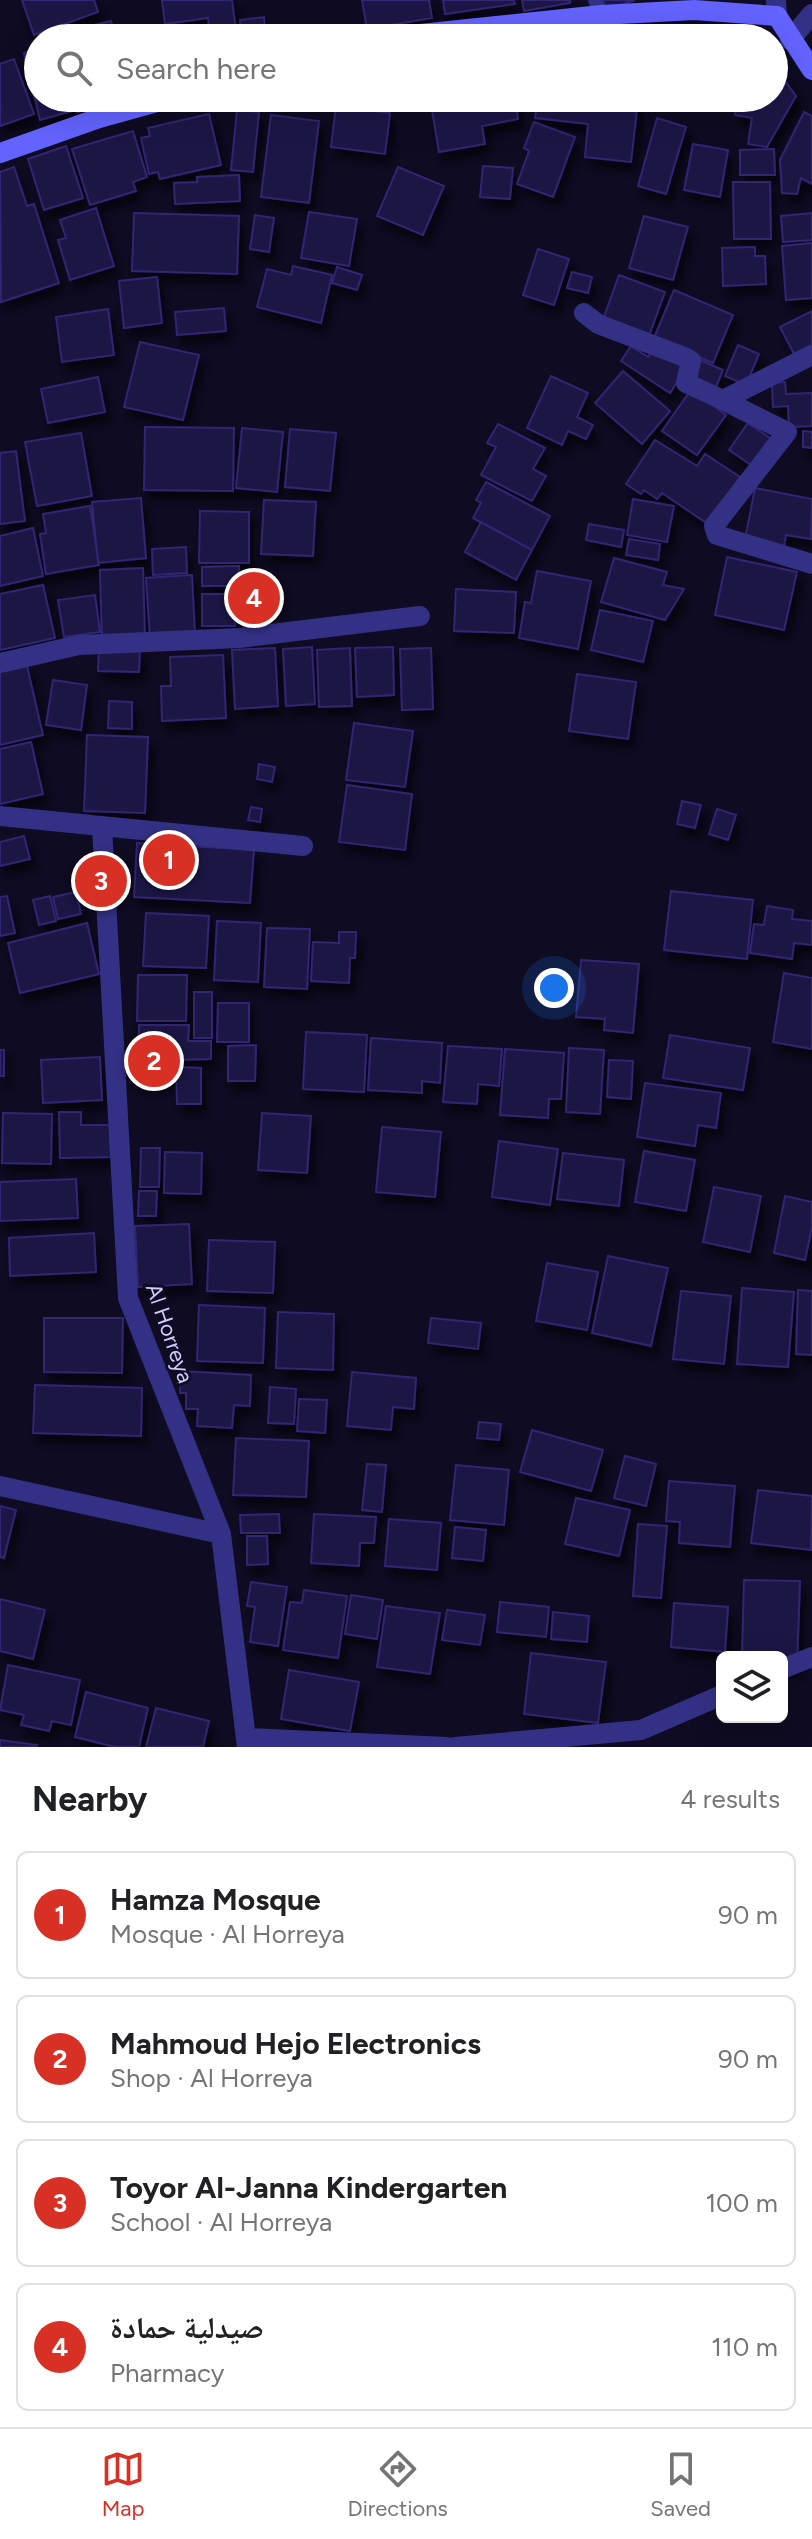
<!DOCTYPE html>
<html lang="en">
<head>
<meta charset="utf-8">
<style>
	:root { --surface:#fff; --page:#f2f2f2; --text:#202124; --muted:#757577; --line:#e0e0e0; --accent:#d93025 }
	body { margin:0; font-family:Figtree,"Noto Naskh Arabic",sans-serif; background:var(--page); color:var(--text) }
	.controls { position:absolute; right:24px; bottom:24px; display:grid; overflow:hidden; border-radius:12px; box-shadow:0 8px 32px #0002 }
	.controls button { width:72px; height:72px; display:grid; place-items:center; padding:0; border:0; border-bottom:2px solid var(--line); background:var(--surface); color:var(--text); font:40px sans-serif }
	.you { position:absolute; left:554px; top:988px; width:28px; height:28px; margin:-20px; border:6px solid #fff; border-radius:50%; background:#1a73e8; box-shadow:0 0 0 12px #1a73e833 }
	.badge { display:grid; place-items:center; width:52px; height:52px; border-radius:50%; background:var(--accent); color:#fff; font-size:26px; font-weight:700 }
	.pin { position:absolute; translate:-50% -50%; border:4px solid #fff; box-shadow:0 2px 8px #0006 }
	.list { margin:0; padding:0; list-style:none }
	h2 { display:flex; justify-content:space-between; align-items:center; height:104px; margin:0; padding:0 32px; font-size:34px }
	h2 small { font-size:26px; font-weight:400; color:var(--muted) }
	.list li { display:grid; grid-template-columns:52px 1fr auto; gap:24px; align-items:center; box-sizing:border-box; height:128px; margin:0 16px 16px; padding:0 16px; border:2px solid var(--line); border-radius:12px }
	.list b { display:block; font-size:30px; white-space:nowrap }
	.list p { margin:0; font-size:26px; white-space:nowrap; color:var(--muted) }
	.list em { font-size:26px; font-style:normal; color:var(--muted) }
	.icon { flex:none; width:44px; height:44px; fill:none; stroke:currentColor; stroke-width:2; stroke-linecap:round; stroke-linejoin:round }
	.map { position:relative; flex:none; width:812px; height:1747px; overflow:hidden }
	.search { position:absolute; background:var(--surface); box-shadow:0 8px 32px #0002; left:24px; right:24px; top:24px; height:88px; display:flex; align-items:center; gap:20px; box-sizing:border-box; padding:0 28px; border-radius:44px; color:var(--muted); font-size:30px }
	.sheet { height:680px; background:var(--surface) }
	nav { display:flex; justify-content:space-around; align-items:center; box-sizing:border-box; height:112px; border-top:2px solid var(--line); background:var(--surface); font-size:22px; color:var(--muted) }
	nav a { display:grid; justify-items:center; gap:4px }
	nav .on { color:var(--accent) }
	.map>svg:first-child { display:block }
	.building { fill:#1d1545; stroke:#322573; stroke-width:2; filter:url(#shadow) }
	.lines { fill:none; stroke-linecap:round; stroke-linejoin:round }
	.lane { stroke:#323186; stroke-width:14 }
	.street { stroke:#323186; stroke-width:20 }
	.secondary { stroke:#6363ff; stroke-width:20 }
	.labels { text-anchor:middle; stroke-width:6; stroke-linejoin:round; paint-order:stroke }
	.street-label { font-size:22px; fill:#d0ccff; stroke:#0e0b22 }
</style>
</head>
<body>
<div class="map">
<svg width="812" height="1747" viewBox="0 0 812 1747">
	<defs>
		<filter id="shadow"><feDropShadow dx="5" dy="9" stdDeviation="4" flood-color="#0009"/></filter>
	</defs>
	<rect width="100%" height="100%" fill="#0e0b22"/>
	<!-- building -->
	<path class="building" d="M22,0h72l4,12 -64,23z
		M162,0h70l5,38h-26l-3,-20 -43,6z
		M362,0h67l3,18 -65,11z
		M443,0h71l1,4 -70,10z
		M522,0h48v3l-46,8z
		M603,0h32l-29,10z
		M264,17l2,21h-24l-2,-18z
		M111,21l5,17h-57l-1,-4z
		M185,30l1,8h-37z
		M38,49v49h31l3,13 -32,9 -16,-67z
		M14,59l20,55 -34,12v-62z
		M774,75l9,3 13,18 -29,51 -19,-3 4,-26 -17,-3 3,-17h36z
		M74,98h56l1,1 -54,13z
		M337,98h26l1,12 26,3 -5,41 -54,-7z
		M430,98h85l3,21 -36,7 3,18 -46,8z
		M538,98h103l-1,4 -2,-1 -7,61 -46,-5 3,-33 -53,-6z
		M237,110l22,2 -6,60 -22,-2z
		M804,112l8,4v68l-11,-6 -4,16 -15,-1 -2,-33z
		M209,114l12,51 -61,14 -2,-7 -9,2 -8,-36 9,-2 -2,-8z
		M271,115l48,6 -10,82 -48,-6z
		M657,118l29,9 -20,67 -28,-8z
		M534,122l41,15 -22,60 -36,-13 12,-33 -5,-3z
		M133,131l14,46 -14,5 3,9 -46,14 -18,-56z
		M693,144l35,6 -8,47 -36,-7z
		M66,146l17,52 -39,12 -16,-51z
		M774,149l1,26h-35v-25z
		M483,166l30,2 -3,31 -30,-2z
		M14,167l13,39 7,-2 25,79 -58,19 -1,-130z
		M398,167l46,19 -21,49 -46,-19z
		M239,175l1,26 -65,3 -1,-21 23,-1v-5z
		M733,182h37l1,57h-37z
		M96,208l18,58 -44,14 -12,-40 8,-2 -6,-18z
		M309,212l48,7 -8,47 -48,-8z
		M134,213l105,3 -2,58 -105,-3z
		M812,213v27l-29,2 -2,-26z
		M255,215l19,3 -5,34 -19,-3z
		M644,216l44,11 -15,53 -44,-12z
		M812,243v55l-26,2 -4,-54z
		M755,247v9h10l1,28 -43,2 -1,-38z
		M538,249l31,10 -15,46 -31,-10z
		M293,266l39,9 -11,48 -64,-16 10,-38 24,6z
		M337,267l25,8 -5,15 -25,-7z
		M572,272l20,5 -4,16 -21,-5z
		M619,275l46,17 -18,49 -46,-16z
		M157,277l5,46 -38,5 -5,-47z
		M674,290l59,25 -20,48 -59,-25z
		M224,308l2,23 -49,4 -2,-23z
		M108,309l6,46 -52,7 -6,-45z
		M812,311v34l-18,9 -14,-27z
		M140,342l59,13 -16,65 -59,-13z
		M738,345l21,9 -13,31 -21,-9z
		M631,346l17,11 6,-9 34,17 -18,28 -49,-32z
		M700,360l23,10 -7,17 -24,-10z
		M623,371l47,40 -28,33 -47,-41z
		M551,376l37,17 -11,24 16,8 -7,14 -18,-8 -6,14 -35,-17z
		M98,377l7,35 -57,11 -7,-34z
		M785,382l1,12 26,-1v33l-23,1 -1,-21 -15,1 -1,-24z
		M691,390l35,25 -29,40 -35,-24z
		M748,423l22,15 -19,27 -22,-15z
		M498,424l47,24 -12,21 13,7 -14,25 -51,-26 15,-28 -9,-4z
		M145,427l89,1 -1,63 -89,-1z
		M242,428l41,4 -6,60 -41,-4z
		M290,429l46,4 -6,58 -45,-4z
		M803,431l9,1v16l-9,-1z
		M81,433l11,63 -55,10 -12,-64z
		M655,440l42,26 8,-12 35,23 -32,47 -46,-31 -5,6 -13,-9 -3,4 -15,-10z
		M16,451l9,70 -25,3v-71z
		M486,482l64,34 -18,34 -59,-32 8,-15 -5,-3z
		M755,488l57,11 -1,40 -25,-4 -2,11 -39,-7z
		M141,498l5,60 -48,5 -6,-61z
		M633,499l41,7 -7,36 -40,-7z
		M264,500l52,2 -3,54 -52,-2z
		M90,506l9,59 -53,9 -6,-40 6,-1 -3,-19z
		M200,511l49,1v51h-50z
		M481,522l51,28 -16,30 -51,-28z
		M589,524l35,6 -3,17 -35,-7z
		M33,528l10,48 -43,10v-50z
		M629,539l31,5 -2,16 -32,-5z
		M186,547l1,26 -34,2 -1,-26z
		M727,557l70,15 -13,58 -69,-15z
		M614,558l53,14 -4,13 21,4 -19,31 -64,-18z
		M239,566v20h-37v-19z
		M143,568l2,71 -43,1 -2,-70z
		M537,571l54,10 -13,68 -59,-11 6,-36 6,1z
		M192,575l3,60 -45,2 -4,-59z
		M43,585l12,53 -55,12v-56z
		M456,589l60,3 -2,41 -60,-2z
		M202,594h33v32h-33z
		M95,595l5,37 -36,5 -6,-37z
		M600,610l53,11 -10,41 -52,-12z
		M99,647l41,1 -1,24 -41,-1z
		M312,647l3,57 -29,2 -3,-57z
		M393,647l1,48 -37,2 -2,-49z
		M275,648l3,58 -43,3 -3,-59z
		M350,648l2,58 -33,1 -2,-57z
		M431,648l2,61 -31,1 -2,-61z
		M223,655l3,63 -64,3 -1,-35h10l-1,-29z
		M27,666l16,69 -43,10v-73z
		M577,674l59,8 -8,57 -59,-8z
		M53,680l34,5 -6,45 -35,-5z
		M109,701l23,1v27l-24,-1z
		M354,723l59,8 -8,56 -59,-7z
		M87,735l61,2 -3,76 -61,-2z
		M31,742l12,52 -43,10v-55z
		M259,764l16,3 -3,15 -15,-3z
		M347,785l65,9 -7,56 -66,-8z
		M682,801l19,4 -6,23 -18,-4z
		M251,807l11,2 -2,13 -12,-2z
		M717,809l19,6 -8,25 -19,-6z
		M24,836l6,23 -30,7v-24z
		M137,843l117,7 -4,53 -116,-6z
		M671,891l82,9 -6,59 -83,-9z
		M76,892l5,22 -23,5 -5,-22z
		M7,896l8,37 -15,3v-39z
		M50,896l6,25 -17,4 -6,-25z
		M767,906l26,4 -1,9 20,2v24l-18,-2 -2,16 -42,-6 4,-29 10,1z
		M146,913l63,3 -3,52 -63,-2z
		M217,921l44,2 -3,59 -44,-2z
		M87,923l12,51 -79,19 -12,-50z
		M267,928l43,1 -3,60 -43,-2z
		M339,932h17l-1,26h-5l-1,25 -38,-2 2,-39 26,1z
		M581,960l58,4 -6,69 -29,-3 1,-11 -29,-2z
		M784,973l28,5v71l-39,-7z
		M138,975h49l-1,46h-49z
		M194,992h18v46h-18z
		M218,1003h31v39h-32z
		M139,1025h50l-1,16h23v18l-40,1v19h-32z
		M306,1032l61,3 -3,57 -61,-3z
		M670,1035l80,13 -7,42 -80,-12z
		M371,1038l71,5 -2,40 -18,-2v12l-54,-3z
		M256,1045l-1,36h-27v-35z
		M448,1046l54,3 -3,37 -21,-2 -1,20 -34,-2z
		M569,1048l35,2 -4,64 -34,-2z
		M505,1049l59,4 -3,46h-12l-1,19 -48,-3z
		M0,1050h4v26h-4z
		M100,1057l2,43 -59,3 -2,-43z
		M609,1060l24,1 -2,38 -24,-2z
		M176,1067l25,1v36h-24z
		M645,1083l76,10 -5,35 -18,-3 -3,21 -58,-9z
		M59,1112h22v13h29l1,32 -51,1z
		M3,1113l49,1 -1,50 -49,-1z
		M262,1113l49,3 -4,57 -49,-3z
		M382,1127l59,5 -6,65 -59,-5z
		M499,1141l59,8 -8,56 -58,-8z
		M141,1148h19l-1,39h-19z
		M644,1151l51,9 -9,51 -51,-9z
		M165,1152l37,1 -1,41 -37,-1z
		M563,1153l61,7 -5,46 -62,-7z
		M76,1179l2,39 -78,3v-39z
		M714,1187l47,9 -11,56 -47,-10z
		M139,1191h18l-1,25h-18z
		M785,1196l27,6v25l-7,33 -31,-7z
		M189,1224l3,60 -54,3 -3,-61z
		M94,1233l2,39 -86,4 -1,-38z
		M209,1240l66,2 -2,51 -66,-2z
		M608,1256l60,12 -17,78 -59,-13z
		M547,1263l51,9 -11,58 -51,-9z
		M742,1288l52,4 -6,75 -51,-3z
		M798,1290l14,1v64l-16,-1z
		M681,1291l50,5 -7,68 -51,-5z
		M199,1305l66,3 -2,55 -66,-2z
		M278,1312l56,2 -1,56 -57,-2z
		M44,1318h79l-1,55 -78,-1z
		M431,1318l50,5 -3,26 -50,-6z
		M181,1371l70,4 -1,31 -16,-1 -2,23 -35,-2 1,-17h-12v-16h-6z
		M352,1372l64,6 -2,31 -21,-2 -2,23 -44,-4z
		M35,1385l107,3 -1,48 -108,-3z
		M270,1387l26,2 -2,35 -26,-1z
		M299,1399l28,1 -2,33 -28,-2z
		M479,1422l22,2 -2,16 -22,-2z
		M532,1430l71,20 -12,41 -71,-19z
		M236,1438l73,3 -3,56 -73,-2z
		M625,1456l31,8 -10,42 -32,-8z
		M367,1464l19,1 -4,47 -20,-2z
		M456,1465l53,5 -5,55 -54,-5z
		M669,1481l66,5 -5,61 -51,-4 1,-21 -14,-1z
		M758,1490l54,6 -1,54 -60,-7z
		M576,1498l54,12 -11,46 -54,-12z
		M0,1506l16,4 -12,48 -4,-1z
		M279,1514l1,19h-39l-1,-18z
		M314,1514l62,3 -2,26h-14l-1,23 -48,-3z
		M389,1519l52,4 -4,47 -52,-4z
		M638,1524l29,2 -6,72 -28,-2z
		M455,1527l31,3 -3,31 -31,-3z
		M247,1536h20l1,28 -21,1z
		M744,1580l56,1 -3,86 -15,-1v-9h-40z
		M251,1582l36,5 -9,59 -28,-4 5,-35 -8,-1z
		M304,1590l43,6 -9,62 -55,-8 7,-48 12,1z
		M351,1595l32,5 -6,39 -32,-5z
		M0,1599l45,11 -12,49 -33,-8z
		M500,1602l49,5 -3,30 -49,-5z
		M674,1603l54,4 -3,45 -54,-5z
		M386,1606l54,7 -10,61 -53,-7z
		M447,1610l38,5 -5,30 -38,-5z
		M553,1612l36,4 -2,26 -36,-3z
		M531,1653l75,9 -8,61 -74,-9z
		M8,1665l72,15 -9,45 -19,-4 -3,10 -28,-6 3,-10 -24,-5z
		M289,1670l70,12 -9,49 -69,-12z
		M86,1692l62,16 -9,39h-24l-40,-10z
		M156,1708l53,13 -6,26h-57z
		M0,1740l37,5 -1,2h-36z"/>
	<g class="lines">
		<!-- lane -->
		<path class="lane" d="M595,0l6,15"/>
		<!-- street -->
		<path class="street" d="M776,0l1,16
			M790,40l22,-26
			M584,313l14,11 89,34 4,3 -5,22 37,17 89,-45
			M723,400l64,32 -73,94 3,9 95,29
			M0,663l79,-18 160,-7 181,-22
			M0,816l303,30
			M102,827l26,471 93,236 26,213
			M0,1486l221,48
			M782,1669l30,-12
			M247,1738l200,9
			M455,1747l186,-17 81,-35"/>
		<!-- secondary -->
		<path class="secondary" d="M382,38l219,-23 93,-5 83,6 35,54
			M0,153l99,-35 72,-20"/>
	</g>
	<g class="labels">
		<!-- street labels -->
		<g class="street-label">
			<text transform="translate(170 1333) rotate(71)" y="8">Al Horreya</text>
		</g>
	</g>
</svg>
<div class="controls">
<button><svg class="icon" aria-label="layers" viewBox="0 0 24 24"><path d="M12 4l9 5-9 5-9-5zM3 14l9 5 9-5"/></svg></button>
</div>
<div class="you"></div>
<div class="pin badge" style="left:169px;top:860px">1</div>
<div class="pin badge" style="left:154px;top:1061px">2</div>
<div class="pin badge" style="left:101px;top:881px">3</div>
<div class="pin badge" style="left:254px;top:598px">4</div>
<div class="search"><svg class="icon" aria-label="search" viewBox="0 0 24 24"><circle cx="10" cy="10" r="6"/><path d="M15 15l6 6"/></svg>Search here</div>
</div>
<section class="sheet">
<h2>Nearby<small>4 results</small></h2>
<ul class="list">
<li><span class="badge">1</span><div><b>Hamza Mosque</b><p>Mosque · Al Horreya</p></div><em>90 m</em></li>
<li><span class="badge">2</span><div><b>Mahmoud Hejo Electronics</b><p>Shop · Al Horreya</p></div><em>90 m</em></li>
<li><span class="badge">3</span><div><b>Toyor Al-Janna Kindergarten</b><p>School · Al Horreya</p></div><em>100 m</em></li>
<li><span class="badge">4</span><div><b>صيدلية حمادة</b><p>Pharmacy</p></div><em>110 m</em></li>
</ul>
</section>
<nav>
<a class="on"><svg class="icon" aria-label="map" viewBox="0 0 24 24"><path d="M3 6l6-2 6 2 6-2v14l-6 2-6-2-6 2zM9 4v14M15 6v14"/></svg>Map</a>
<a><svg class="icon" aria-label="directions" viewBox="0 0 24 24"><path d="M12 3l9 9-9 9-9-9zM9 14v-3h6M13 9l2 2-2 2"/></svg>Directions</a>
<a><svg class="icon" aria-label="saved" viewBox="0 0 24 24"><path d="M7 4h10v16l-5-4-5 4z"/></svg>Saved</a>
</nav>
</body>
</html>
